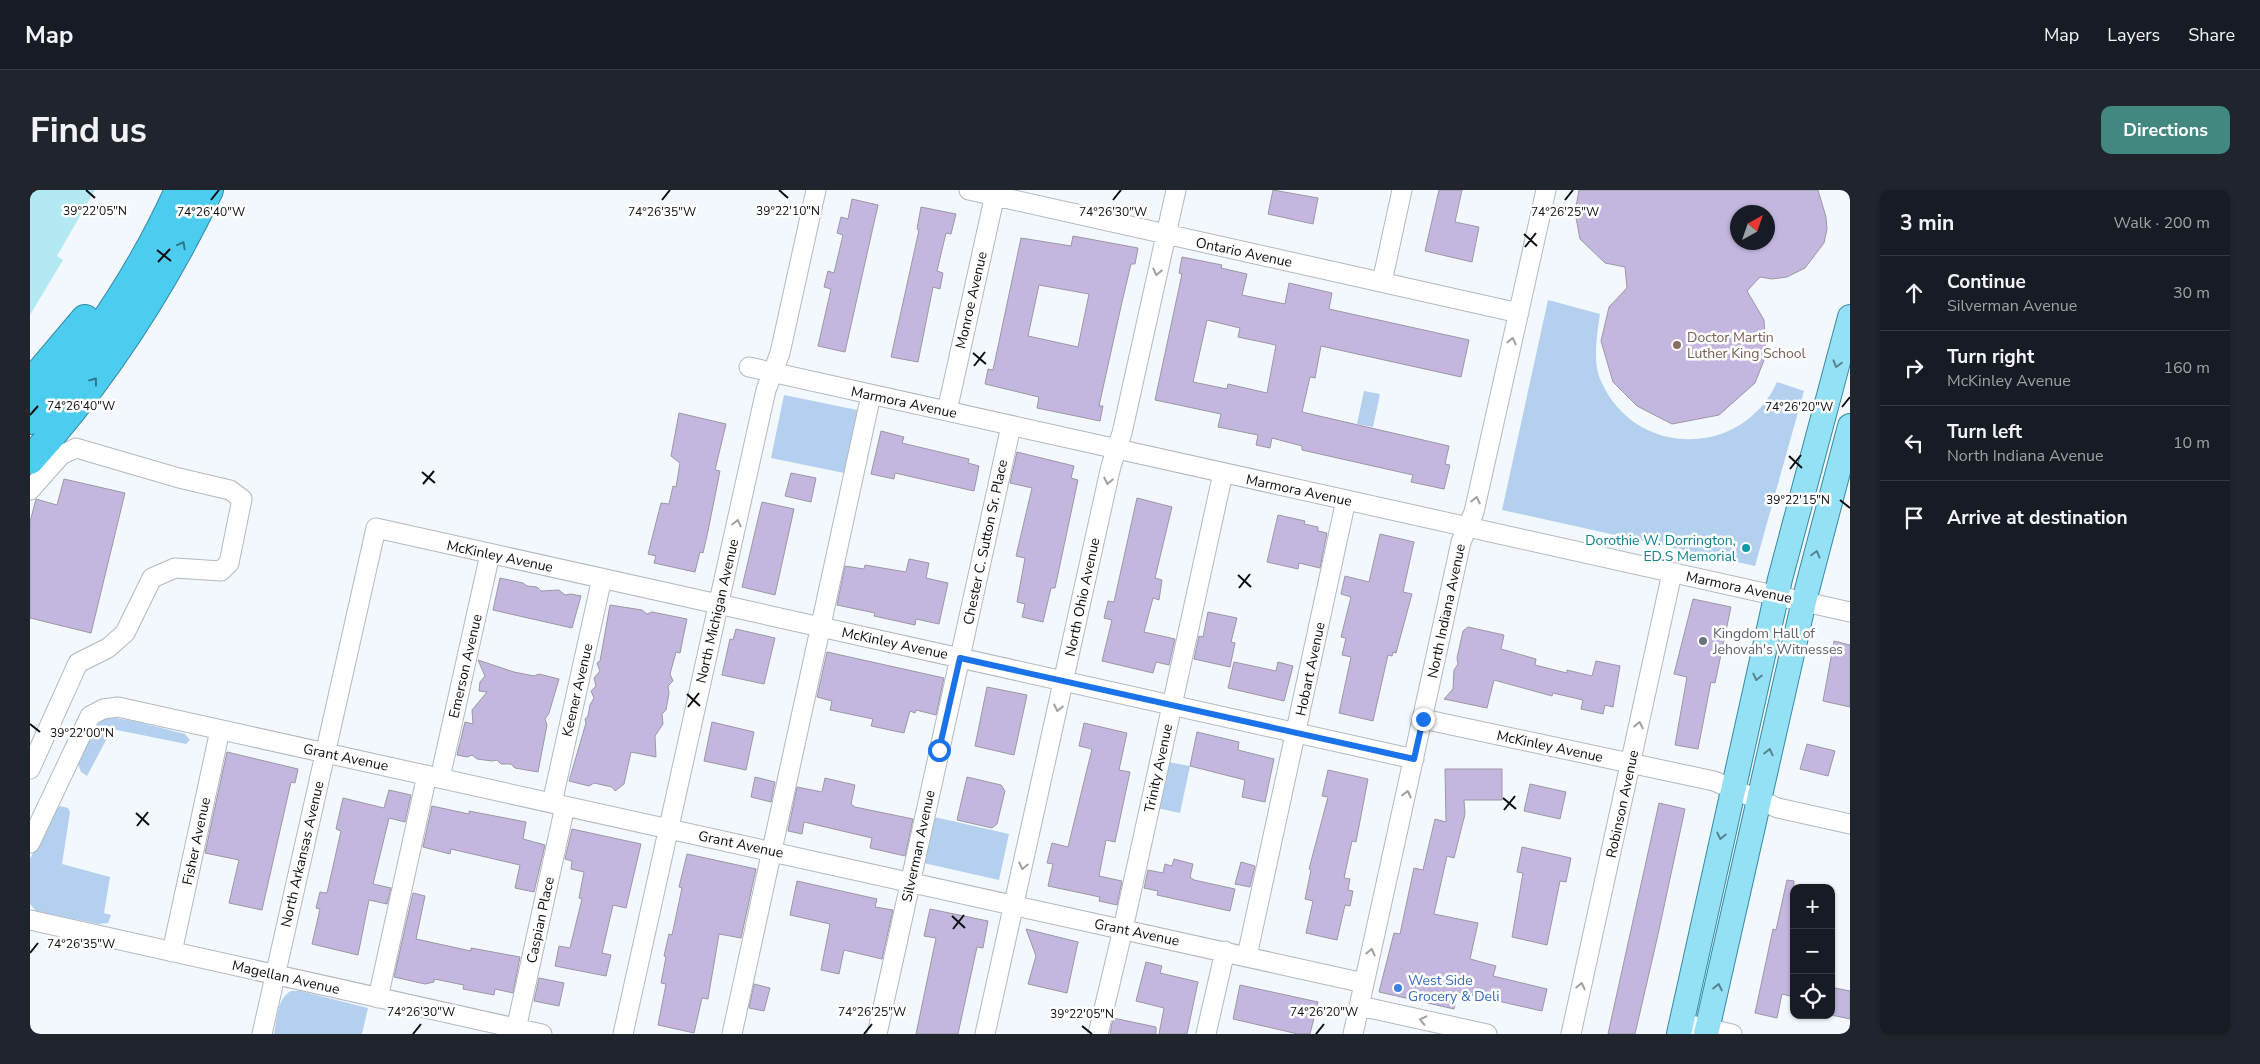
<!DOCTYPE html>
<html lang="en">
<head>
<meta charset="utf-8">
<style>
	:root { --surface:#171b24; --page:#20242c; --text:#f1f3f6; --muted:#9ea1a6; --line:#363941; --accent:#428881 }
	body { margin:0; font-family:"Nunito Sans",sans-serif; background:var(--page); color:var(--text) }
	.controls { position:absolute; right:15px; bottom:15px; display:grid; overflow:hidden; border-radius:10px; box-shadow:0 1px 4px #0004 }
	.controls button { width:45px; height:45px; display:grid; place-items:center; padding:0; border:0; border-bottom:1px solid var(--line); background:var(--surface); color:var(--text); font:25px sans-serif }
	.compass { position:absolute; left:1700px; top:15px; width:45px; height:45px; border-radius:50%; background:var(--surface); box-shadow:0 1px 4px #0004; rotate:40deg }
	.stop { position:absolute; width:15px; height:15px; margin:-11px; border:4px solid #1a73e8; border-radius:50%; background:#fff }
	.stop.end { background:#1a73e8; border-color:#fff; box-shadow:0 1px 5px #0008 }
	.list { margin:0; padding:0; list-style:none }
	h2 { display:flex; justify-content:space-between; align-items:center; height:65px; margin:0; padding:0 20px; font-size:21px }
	h2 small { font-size:16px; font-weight:400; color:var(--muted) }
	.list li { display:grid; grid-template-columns:32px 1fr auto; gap:15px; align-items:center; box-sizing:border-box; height:75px; padding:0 20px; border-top:1px solid var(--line) }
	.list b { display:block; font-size:19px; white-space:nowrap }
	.list p { margin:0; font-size:16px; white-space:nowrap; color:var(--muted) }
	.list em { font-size:16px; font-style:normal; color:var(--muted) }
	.icon { flex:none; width:28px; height:28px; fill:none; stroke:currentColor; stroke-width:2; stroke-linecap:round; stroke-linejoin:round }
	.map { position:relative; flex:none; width:1820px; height:844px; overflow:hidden; border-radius:10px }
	header { display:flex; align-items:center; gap:30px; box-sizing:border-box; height:70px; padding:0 25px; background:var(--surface); border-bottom:1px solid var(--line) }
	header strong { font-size:24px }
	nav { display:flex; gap:28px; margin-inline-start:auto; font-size:18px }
	.intro { display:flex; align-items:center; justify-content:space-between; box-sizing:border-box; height:120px; padding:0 30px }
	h1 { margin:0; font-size:35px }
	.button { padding:12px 22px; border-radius:10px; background:var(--accent); color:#fff; font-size:18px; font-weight:700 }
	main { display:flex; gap:30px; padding:0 30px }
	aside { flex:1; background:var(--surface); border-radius:10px; box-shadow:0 1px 4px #0004 }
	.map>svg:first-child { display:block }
	.green { fill:#b3d0ee }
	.water { fill:#b2e9f2 }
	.building { fill:#c3b7df; stroke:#9b98a2; fill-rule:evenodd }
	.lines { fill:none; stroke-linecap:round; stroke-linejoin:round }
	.minor-casing { stroke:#b0b9c1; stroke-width:21 }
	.major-casing { stroke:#368aa2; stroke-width:26 }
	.highway-casing { stroke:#368aa2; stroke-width:30 }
	.minor { stroke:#fff; stroke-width:19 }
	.major { stroke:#94e1f6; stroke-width:24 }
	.highway { stroke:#4ccdf0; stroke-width:28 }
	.oneway { stroke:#2f788c }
	.oneway2 { stroke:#9e9fa0 }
	.oneway3 { stroke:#57828f }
	.route { stroke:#1a73e8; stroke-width:6 }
	.ticks { fill:none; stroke:#0c0f12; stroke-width:2 }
	.education-dot { fill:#8d6e63; stroke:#fff; stroke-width:2 }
	.culture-dot { fill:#0f9aa8; stroke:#fff; stroke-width:2 }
	.worship-dot { fill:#6b7280; stroke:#fff; stroke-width:2 }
	.shop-dot { fill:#3f7fe0; stroke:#fff; stroke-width:2 }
	.labels { text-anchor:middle; stroke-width:5; stroke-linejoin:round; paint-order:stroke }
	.street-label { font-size:14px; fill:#0c0f12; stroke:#fff }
	.education-label { font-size:14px; fill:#785e54; stroke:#fff; text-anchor:start }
	.culture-label { font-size:14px; fill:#0d838f; stroke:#fff; text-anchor:end }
	.worship-label { font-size:14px; fill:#5b616d; stroke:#fff; text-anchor:start }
	.shop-label { font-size:14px; fill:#366cbe; stroke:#fff; text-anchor:start }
	.ticks-label { font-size:12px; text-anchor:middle; fill:#0c0f12; stroke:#fff; stroke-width:5; stroke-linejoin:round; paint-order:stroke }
</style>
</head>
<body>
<header>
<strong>Map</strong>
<nav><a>Map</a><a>Layers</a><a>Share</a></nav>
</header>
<div class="intro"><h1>Find us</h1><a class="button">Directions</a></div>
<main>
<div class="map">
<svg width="1820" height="844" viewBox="0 0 1820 844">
	<rect width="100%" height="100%" fill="#f3f8fe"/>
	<!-- green -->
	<path class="green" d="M1518,110l52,14c-3,21 -8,47 1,67 34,78 142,77 176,1l27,9 -49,175 -253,-56z
		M1334,201l16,3 -7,33 -16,-3z
		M754,205l78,16 -13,63 -78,-16z
		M79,527l25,4 51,13 5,6 -4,4 -74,-15 -25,47 -6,-4 -3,-8c7,-18 11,-38 31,-47z
		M1138,572l22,4 -10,47 -23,-5z
		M30,616l8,2 2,4 -8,52 48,13 -6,36 7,2 -3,8 -10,1 -62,-13 -6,-7v-45l25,-49z
		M900,626l79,18 -10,46 -80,-18z
		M261,801h9l68,17 -6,26h-88c3,-14 3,-36 17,-43z"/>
	<!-- water -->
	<path class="water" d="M0,0h65l-38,66 6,4 -33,55z"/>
	<!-- building -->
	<path class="building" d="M1243,0l45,8 -5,26 -45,-10z
		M1409,0h23l-7,32 24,5 -7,35 -47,-11z
		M1549,0h239l8,27 1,12 -3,14 -19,25 -18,9 -15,2 -12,-2 -13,14 17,29 2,35 -11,28 -36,32 -47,9 -35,-18 -24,-24 -12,-41 8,-34 18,-19 -2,-21 -20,-4 -25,-24 -5,-27zM1708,22h30v30h-30z
		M822,9l26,6 -33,147 -27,-6 13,-57 -7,-2 4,-16 6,2 9,-38 -6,-2 4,-16 7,2z
		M891,17l35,7 -5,20 -5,-1 -9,38 6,2 -3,16 -7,-2 -15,75 -27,-5 28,-127 -2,-1z
		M1043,46l65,12 -3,16h-4l-9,38 -23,104h4l-3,15 -63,-13 2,-11 -54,-13 3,-15 5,1 28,-132 50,8zM1009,95l50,9 -11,53 -50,-11z
		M1152,67l40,8 -1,3 26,6 -5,21 43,9 4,-21 43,10 -3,16 140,31 -8,37 -140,-31 -6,32 -5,-1 -8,35 147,34 -4,18 5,1 -6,24 -33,-7 2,-7 -111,-25v-4l-30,-8 -2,10 -14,-3 2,-10 -40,-8 3,-13 -66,-14 27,-126 -3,-1zM1177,130l33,8 -2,9 38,8 -9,48 -39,-9 -1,5 -34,-7z
		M649,223l47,11 -11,46 5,1 -12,60 -5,22 -3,-1 -5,20 -41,-9 2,-7 -8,-2 13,-51 8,1 4,-18 3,1 4,-24 -9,-7z
		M851,241l23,6 -2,6 67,16 -1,4 11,3 -5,25 -79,-18 -1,6 -23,-5z
		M987,262l57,14 -3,12 7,2 -23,108h-4l-8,34 -21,-5 3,-13 -8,-2 8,-44 -9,-2 16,-68 -22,-5z
		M761,283l25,5 -5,24 -26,-6z
		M34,289l61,14 -34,140 -61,-15v-96l6,-23 21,6z
		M1107,308l35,9 -17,71 7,2 -3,20 -6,-2 -9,34 31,7 -6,26 -13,-3 -3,11 -51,-12 10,-41 -8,-2 4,-17 6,1z
		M732,312l32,7 -19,86 -33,-8z
		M1248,325l27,6 -1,3 14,3v4l9,2 -7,35 -21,-5 -1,6 -31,-7z
		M1350,344l34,8 -11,50 9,2 -16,59 -3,-1 -1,4 -4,-1 -15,66 -34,-8 12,-56 -9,-2 4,-17 -5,-1 10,-40 -10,-3 4,-18 24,6z
		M879,369l20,4 -3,15 22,5 -9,41 -23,-5 -1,6 -41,-9 1,-3 -38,-8 8,-39 19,3 1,-4 41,7z
		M470,388l23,5 4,3 10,1 4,4 18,-1 6,5 6,-1 10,2 -9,32 -79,-18z
		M1663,409l38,8 -16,76 -4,-1 -13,67 -23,-4 12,-68 -13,-3z
		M580,415l32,5 5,4 5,-2 35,7 -7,34 -4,-1 -6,22 3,7 -5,5 1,7 -3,17 -4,4 1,10 -8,12 1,21 -25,-5 -7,32 -9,7 -3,-4 -18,-4 -5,3 -20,-5 17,-58 -1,-4 3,-3 2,-11 4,-7 -3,-7 5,-5 -2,-8 6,-7 -3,-8 3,-2z
		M1178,422l29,6 -6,24 4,1 -5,24 -36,-8 5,-23 4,1z
		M1438,437l36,8 -3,14 35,10 -1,6 32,8v-3l25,6 4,-15 24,5 -7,41 -8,-2 -2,9 -22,-5 2,-9 -30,-7 -1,3 -58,-16 -7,28 -43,-9 9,-10 1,-19 4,-6 -1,-6 6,-27z
		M706,439l39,9 -11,46 -42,-9 8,-36 3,1z
		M1804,451l16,4v62l-27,-6z
		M797,462l117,26 -8,37 -20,-5 -1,3 -5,-2 -6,22 -33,-7 2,-7 -43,-9 2,-9 -15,-4z
		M448,470l36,12 20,4 5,-2 20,5 -10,34 -4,6 2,6 -9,47 -23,-4 -4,-4h-10l-4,-4 -5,1 -15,-2 -5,-4 -5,2 -10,-2 8,-33 8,2 -1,-14 15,-18 -8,-1 1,-9 5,-6z
		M1204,472l42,9 2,-9 15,4 -9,35 -56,-13z
		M957,497l40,8 -13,60 -39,-9z
		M682,532l42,10 -8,38 -42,-9z
		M1054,533l43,10 -8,37 11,2 -15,70 -9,-2 -7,36 23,5 -5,24 -18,-4 1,-4 -52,-11 5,-22 -6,-1 5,-20 16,4 24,-98 -13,-3z
		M1167,542l42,10 -1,8 36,9 -9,43 -23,-5 3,-17 -55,-14z
		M1777,554l28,7 -7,25 -28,-7z
		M197,562l71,17 -3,14 -4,-1 -29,128 -33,-7 10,-43 -34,-7z
		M1415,579h57v31h-38l1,14 -11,44 -7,-2 -13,58 44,9 -8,36 26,7 -3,10 54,13 -5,22 -84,-19 -4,17 -75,-17 15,-59 6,1 14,-66 9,2 12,-51 11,3z
		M1298,580l40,9 -12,63 -4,-1 -8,37 6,1 -2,11 5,1 -3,15 -5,-1 -8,35 -31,-7 7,-32 -8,-2 6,-29 -2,-1 19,-72 -6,-1z
		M725,587l20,5 -4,20 -20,-5z
		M937,587l34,8 4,6 -8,33 -5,4 -35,-8z
		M795,588l30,7 -4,19 4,3 58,12 -8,37 -35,-8 2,-10 -68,-16 -2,12 -14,-3 9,-44 25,5z
		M1500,594l36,8 -6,27 -36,-8z
		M359,600l22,5 -6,27 -16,-4 -16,66 18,4 -4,16 -18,-4 -11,55 -46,-11 8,-35 -4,-1 4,-16 7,1 14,-62 -5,-2 7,-31 41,10z
		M1629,613l26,6 -28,130 -22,95h-27z
		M402,616l37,8v-3l57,11 -3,17 22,6 -11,47 -19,-4 5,-23 -69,-16 -1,5 -27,-7z
		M542,639l69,15 -15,64 -13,-3 -11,48 9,2 -5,21 -51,-10 4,-20 11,2 12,-49 -3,-1 5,-26 -13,-3 1,-8 -7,-2z
		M1492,657l49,11 -5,24 -6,-1 -13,64 -35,-8 11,-64 -6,-1z
		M657,664l69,15 -15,69 -22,-4 -11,65 -6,-1 -8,35 -36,-8 8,-41 -5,-1 5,-26 -2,-1 5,-22 3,1 10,-47 -3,-1z
		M1144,669l19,5 -3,13 4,3 41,9 -5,22 -73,-16 1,-4 -14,-3 4,-18 15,3 2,-9 7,2z
		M1211,672l14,4 -5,21 -15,-3z
		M1757,690l7,1v116l-12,-3 -5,24 -22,-5 18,-84 3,1z
		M767,691l80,18 -2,8 18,3 -11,49 -38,-9 -5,24 -18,-4 9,-46 -40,-9z
		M383,703l12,3 -9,43 55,12v-3l49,9 -7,36 -18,-4 -1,6 -31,-6 1,-4 -30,-6v3l-9,2 -31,-7z
		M900,719l58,12 -5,27 -6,-1 -19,87h-42l20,-96 -12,-2z
		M996,739l52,13 -11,51 -39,-9 8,-28z
		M1116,772l16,4 -2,7 38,9 -11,52h-28l5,-26 -28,-7z
		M509,788l25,5 -5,23 -25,-5z
		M724,794l16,4 -6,23 -15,-3z
		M1210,795l78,17 -8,32h-12l-65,-15z
		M1805,798l15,3v28l-19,-4v-22h2z
		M1083,828l43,9v7h-46z"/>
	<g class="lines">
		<defs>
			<path id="minor" d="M939,0l550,123
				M1352,92l20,-92
				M719,177l1101,245
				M917,221l49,-221
				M0,300l31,-35 15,-7 103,30 51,12 12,9 -13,64 -8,8 -46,-3 -23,10 -27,55 -17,15 -30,15 -48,106
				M1393,529l291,62 64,27 72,16
				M410,588l50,-224
				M522,613l50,-225
				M0,653l60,-127 13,-7 15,-2 1246,276
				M0,730l512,114
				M142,762l48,-222
				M1217,766l99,-456
				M348,808l49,-223
				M1330,816l127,28
				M1651,833l51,11
				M232,844l114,-506 1038,231
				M485,844l50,-228
				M593,844l143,-644 14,-37 36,-163
				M702,844l139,-639
				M847,844l134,-608
				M955,844l126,-568 11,-33 54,-243
				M1068,844l25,-105 100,-456
				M1176,844l19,-83
				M1323,844l108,-492 13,-30 72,-322
				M1541,844l101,-461"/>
			<path id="major" d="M1649,844l101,-455 70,-262
				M1676,844l98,-433 46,-175"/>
			<path id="highway" d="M0,194l55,-65
				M0,230c58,-69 112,-147 149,-230
				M0,270c73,-81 132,-172 179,-270"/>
		</defs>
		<!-- minor casing -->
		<use href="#minor" class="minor-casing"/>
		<!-- major casing -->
		<use href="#major" class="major-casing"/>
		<!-- highway casing -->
		<use href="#highway" class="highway-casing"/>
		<!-- minor -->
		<use href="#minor" class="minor"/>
		<!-- major -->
		<use href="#major" class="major"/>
		<!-- highway -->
		<use href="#highway" class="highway"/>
	</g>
	<!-- one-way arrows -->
	<defs><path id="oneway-chevron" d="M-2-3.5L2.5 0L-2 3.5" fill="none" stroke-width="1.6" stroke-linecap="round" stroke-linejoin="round" transform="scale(1.25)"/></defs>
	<g class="oneway">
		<use href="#oneway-chevron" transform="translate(152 55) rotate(-62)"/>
		<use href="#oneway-chevron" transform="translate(64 191) rotate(-53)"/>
	</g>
	<g class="oneway2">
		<use href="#oneway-chevron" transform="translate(1127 82) rotate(103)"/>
		<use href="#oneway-chevron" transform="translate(1482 151) rotate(-77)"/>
		<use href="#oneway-chevron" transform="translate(1078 291) rotate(102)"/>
		<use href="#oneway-chevron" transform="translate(1446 310) rotate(-77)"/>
		<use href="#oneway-chevron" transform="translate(707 333) rotate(-77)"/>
		<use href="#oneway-chevron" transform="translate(1028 518) rotate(102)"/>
		<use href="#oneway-chevron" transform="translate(1609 535) rotate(-78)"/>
		<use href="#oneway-chevron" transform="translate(1377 604) rotate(-77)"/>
		<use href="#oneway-chevron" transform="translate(993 676) rotate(103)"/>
		<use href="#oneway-chevron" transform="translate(1341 762) rotate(-77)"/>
		<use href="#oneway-chevron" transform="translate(1551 796) rotate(-77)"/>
		<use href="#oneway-chevron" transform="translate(1393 830) rotate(-167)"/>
	</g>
	<g class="oneway3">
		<use href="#oneway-chevron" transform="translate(1807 174) rotate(106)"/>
		<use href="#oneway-chevron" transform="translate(1786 364) rotate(-75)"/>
		<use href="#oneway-chevron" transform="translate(1727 487) rotate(103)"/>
		<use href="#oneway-chevron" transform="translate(1739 562) rotate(-77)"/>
		<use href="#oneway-chevron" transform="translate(1691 646) rotate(102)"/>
		<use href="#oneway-chevron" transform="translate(1688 797) rotate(-78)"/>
	</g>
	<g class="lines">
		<!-- route -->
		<path class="route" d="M909,560l21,-92 454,101 9,-40"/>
	</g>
	<!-- ticks -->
	<path class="ticks" d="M56,0l9,8M749,0l9,8M181,10l8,-10M632,10l8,-10M1083,10l8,-10M1535,10l8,-10M1494,44l13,12M1495,57l11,-14M127,60l14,11M128,72l12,-13M943,163l13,11M944,176l11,-14M1812,217l8,-10M0,225l8,-9M1759,266l13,12M1760,279l11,-14M392,282l13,11M393,294l11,-13M1810,310l10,8M1208,385l13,12M1209,398l11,-14M657,504l13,12M658,517l11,-14M0,534l10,8M1473,608l13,11M1474,620l11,-14M106,623l13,12M107,636l11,-14M922,726l13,12M923,739l11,-14M0,763l8,-10M1052,836l10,8M383,844l8,-10M834,844l8,-10M1286,844l8,-10"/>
	<!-- markers -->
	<circle class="education-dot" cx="1647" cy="155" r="5"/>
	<circle class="culture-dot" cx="1716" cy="358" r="5"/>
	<circle class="worship-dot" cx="1673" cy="451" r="5"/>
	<circle class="shop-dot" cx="1368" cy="798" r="5"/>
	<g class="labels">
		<!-- street labels -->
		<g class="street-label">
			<text transform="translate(1214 62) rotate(12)" y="5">Ontario Avenue</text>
			<text transform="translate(941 110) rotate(-77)" y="5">Monroe Avenue</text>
			<text transform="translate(874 212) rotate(12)" y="5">Marmora Avenue</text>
			<text transform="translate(1269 300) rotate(12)" y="5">Marmora Avenue</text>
			<text transform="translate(955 352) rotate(-78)" y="5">Chester C. Sutton Sr. Place</text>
			<text transform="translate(470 366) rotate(12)" y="5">McKinley Avenue</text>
			<text transform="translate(1709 397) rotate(12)" y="5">Marmora Avenue</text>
			<text transform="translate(1052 407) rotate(-78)" y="5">North Ohio Avenue</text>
			<text transform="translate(687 421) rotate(-77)" y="5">North Michigan Avenue</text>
			<text transform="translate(1416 421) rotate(-78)" y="5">North Indiana Avenue</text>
			<text transform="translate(865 453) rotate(12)" y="5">McKinley Avenue</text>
			<text transform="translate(435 476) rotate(-77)" y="5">Emerson Avenue</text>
			<text transform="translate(1280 479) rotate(-78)" y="5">Hobart Avenue</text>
			<text transform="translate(547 500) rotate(-77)" y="5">Keener Avenue</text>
			<text transform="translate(1520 556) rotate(12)" y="5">McKinley Avenue</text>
			<text transform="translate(316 567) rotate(12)" y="5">Grant Avenue</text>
			<text transform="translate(1128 578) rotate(-78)" y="5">Trinity Avenue</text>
			<text transform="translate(1592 614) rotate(-78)" y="5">Robinson Avenue</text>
			<text transform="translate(166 651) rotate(-78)" y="5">Fisher Avenue</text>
			<text transform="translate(711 654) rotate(12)" y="5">Grant Avenue</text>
			<text transform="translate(888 656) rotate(-78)" y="5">Silverman Avenue</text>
			<text transform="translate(272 664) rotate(-77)" y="5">North Arkansas Avenue</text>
			<text transform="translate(510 730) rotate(-78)" y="5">Caspian Place</text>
			<text transform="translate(1107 742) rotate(12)" y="5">Grant Avenue</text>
			<text transform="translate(256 787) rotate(13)" y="5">Magellan Avenue</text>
		</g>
		<!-- education labels -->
		<g class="education-label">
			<text x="1657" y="152">Doctor Martin<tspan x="1657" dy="16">Luther King School</tspan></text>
		</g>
		<!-- culture labels -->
		<g class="culture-label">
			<text x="1706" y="355">Dorothie W. Dorrington,<tspan x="1706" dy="16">ED.S Memorial</tspan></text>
		</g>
		<!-- worship labels -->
		<g class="worship-label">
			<text x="1683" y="448">Kingdom Hall of<tspan x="1683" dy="16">Jehovah's Witnesses</tspan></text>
		</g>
		<!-- shop labels -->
		<g class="shop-label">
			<text x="1378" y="795">West Side<tspan x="1378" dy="16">Grocery &amp; Deli</tspan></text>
		</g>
	</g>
	<g class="ticks-label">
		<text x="65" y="25">39°22'05"N</text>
		<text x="758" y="25">39°22'10"N</text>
		<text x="181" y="26">74°26'40"W</text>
		<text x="632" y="26">74°26'35"W</text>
		<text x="1083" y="26">74°26'30"W</text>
		<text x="1535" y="26">74°26'25"W</text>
		<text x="51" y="220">74°26'40"W</text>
		<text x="1769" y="221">74°26'20"W</text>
		<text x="1768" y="314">39°22'15"N</text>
		<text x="52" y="547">39°22'00"N</text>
		<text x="51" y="758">74°26'35"W</text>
		<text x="391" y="826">74°26'30"W</text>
		<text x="842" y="826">74°26'25"W</text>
		<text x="1294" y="826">74°26'20"W</text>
		<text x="1052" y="828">39°22'05"N</text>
	</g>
</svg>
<div class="controls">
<button>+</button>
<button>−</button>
<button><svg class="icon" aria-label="locate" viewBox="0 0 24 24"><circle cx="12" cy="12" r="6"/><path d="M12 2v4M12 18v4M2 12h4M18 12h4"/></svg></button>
</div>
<svg class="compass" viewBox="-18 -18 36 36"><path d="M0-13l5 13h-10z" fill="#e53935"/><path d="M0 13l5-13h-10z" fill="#9ea1a6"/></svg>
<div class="stop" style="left:909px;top:560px"></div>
<div class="stop end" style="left:1393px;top:529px"></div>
</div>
<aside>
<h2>3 min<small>Walk · 200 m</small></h2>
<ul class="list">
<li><svg class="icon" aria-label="ahead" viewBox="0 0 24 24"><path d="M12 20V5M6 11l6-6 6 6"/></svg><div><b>Continue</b><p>Silverman Avenue</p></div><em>30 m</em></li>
<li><svg class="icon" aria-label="right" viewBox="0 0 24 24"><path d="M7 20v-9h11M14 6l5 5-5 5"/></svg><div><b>Turn right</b><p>McKinley Avenue</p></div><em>160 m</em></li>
<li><svg class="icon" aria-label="left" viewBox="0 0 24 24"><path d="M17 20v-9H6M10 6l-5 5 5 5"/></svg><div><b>Turn left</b><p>North Indiana Avenue</p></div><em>10 m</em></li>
<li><svg class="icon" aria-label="arrive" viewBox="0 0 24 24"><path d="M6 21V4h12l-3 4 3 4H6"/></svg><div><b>Arrive at destination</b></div></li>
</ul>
</aside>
</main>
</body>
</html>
